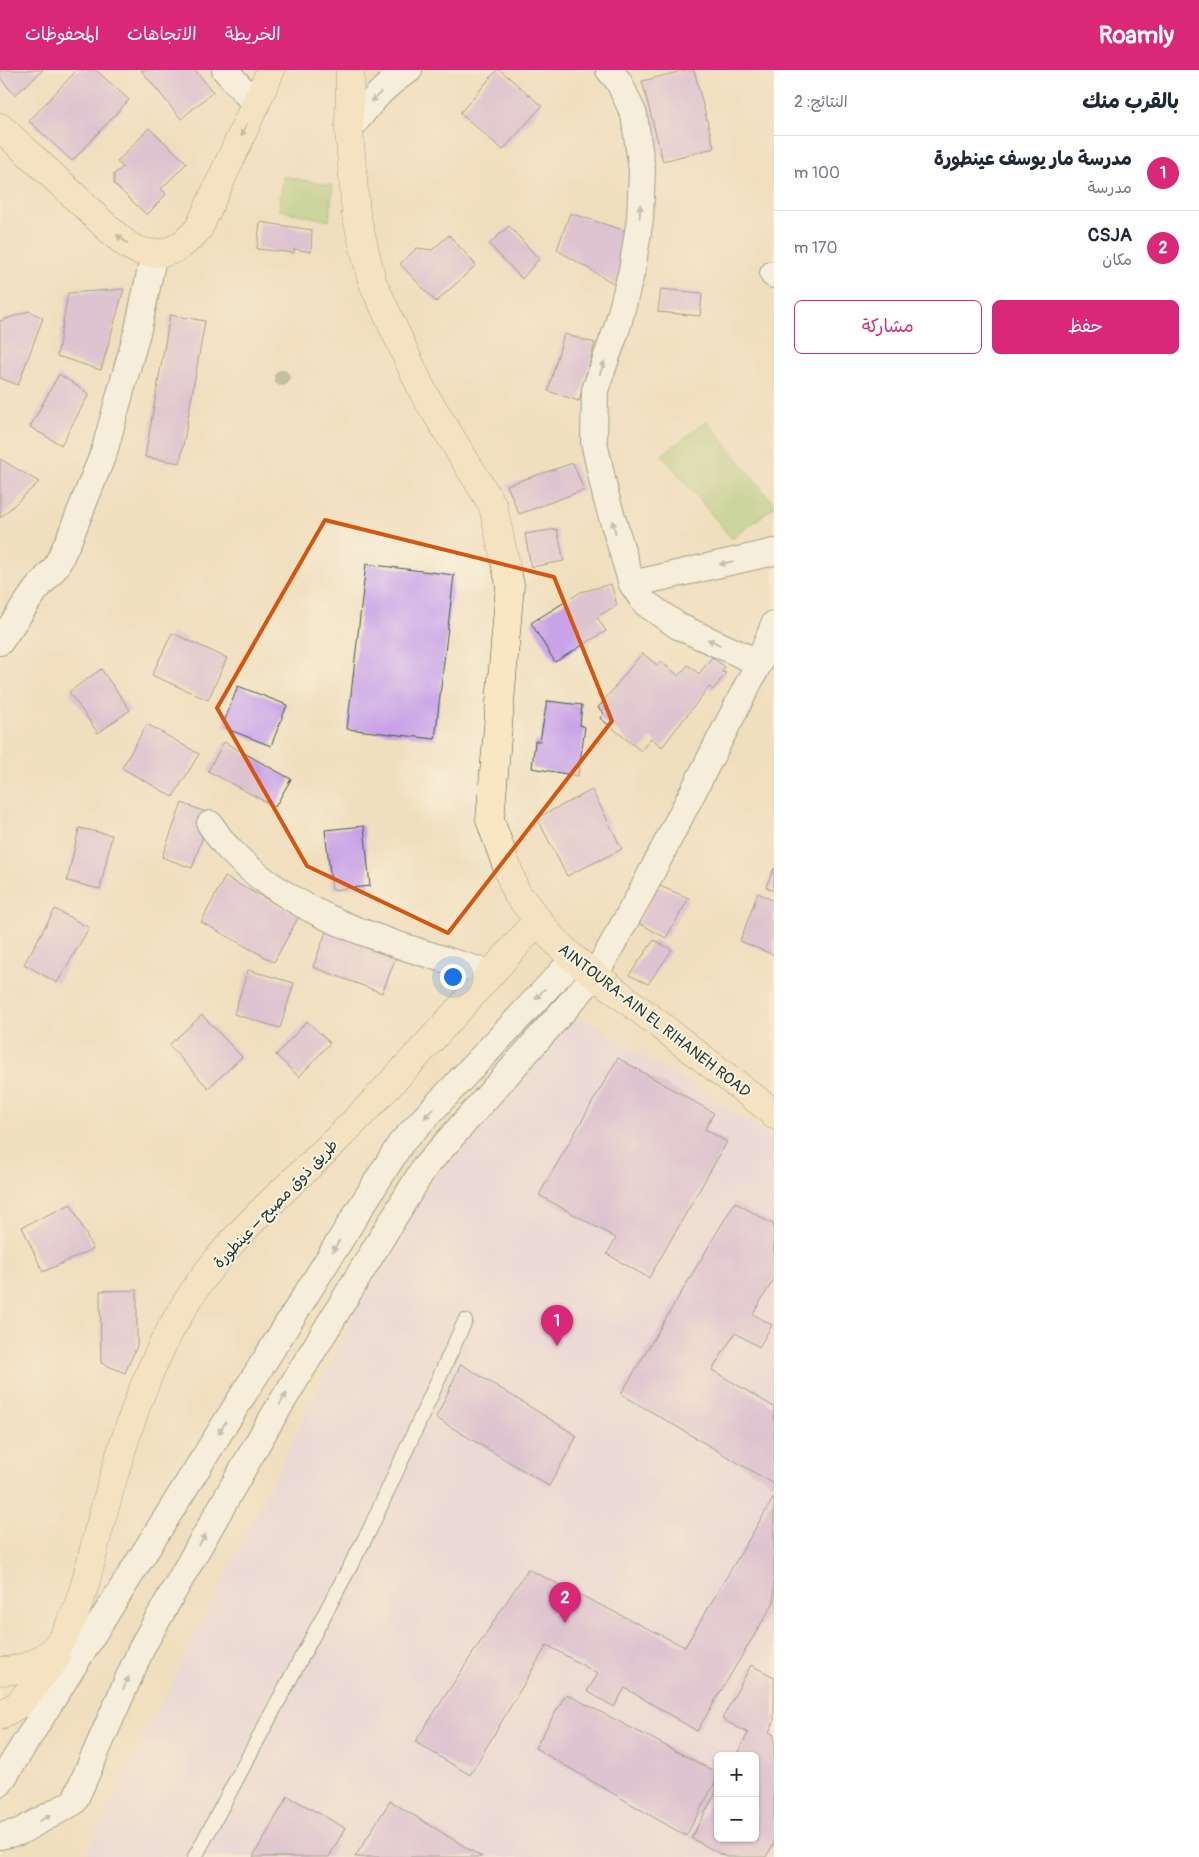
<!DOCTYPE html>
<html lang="ar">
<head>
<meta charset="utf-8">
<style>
	:root { --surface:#fff; --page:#f6f6f7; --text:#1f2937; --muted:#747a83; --line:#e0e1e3; --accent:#db2777 }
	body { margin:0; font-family:Pangolin,"Playpen Sans Arabic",sans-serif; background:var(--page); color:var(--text); direction:rtl }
	.controls { position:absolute; right:15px; bottom:15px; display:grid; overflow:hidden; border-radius:8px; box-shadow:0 1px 4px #0004 }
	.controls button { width:45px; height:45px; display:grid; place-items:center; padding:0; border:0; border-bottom:1px solid var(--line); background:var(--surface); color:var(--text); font:25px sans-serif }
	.you { position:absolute; left:452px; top:906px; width:18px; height:18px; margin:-12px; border:4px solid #fff; border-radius:50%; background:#1a73e8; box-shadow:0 0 0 8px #1a73e833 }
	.badge { display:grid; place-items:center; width:32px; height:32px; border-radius:50%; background:var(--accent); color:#fff; font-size:16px; font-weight:700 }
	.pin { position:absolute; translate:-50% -41px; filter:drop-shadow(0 1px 2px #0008) }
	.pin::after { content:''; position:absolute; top:26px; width:18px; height:15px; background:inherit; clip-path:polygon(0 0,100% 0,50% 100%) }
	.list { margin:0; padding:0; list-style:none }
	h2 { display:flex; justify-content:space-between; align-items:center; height:65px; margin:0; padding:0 20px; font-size:21px }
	h2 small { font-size:16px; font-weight:400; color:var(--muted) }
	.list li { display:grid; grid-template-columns:32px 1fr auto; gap:15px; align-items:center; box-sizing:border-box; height:75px; padding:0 20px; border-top:1px solid var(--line) }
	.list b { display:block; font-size:19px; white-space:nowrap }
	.list p { margin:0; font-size:16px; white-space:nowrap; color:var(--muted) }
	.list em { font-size:16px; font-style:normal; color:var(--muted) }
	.actions { display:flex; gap:10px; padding:15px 20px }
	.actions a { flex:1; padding:11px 0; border:1px solid var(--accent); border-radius:8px; text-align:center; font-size:18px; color:var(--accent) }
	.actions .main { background:var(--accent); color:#fff }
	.map { position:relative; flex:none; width:774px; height:1787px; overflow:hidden; direction:ltr }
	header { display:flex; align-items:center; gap:30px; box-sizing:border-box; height:70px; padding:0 25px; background:var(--accent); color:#fff }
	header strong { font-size:24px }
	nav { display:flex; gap:28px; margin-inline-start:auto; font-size:18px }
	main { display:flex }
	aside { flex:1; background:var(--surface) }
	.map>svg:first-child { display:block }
	.built { fill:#e4d3f2; fill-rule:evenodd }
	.green { fill:#9fc975; stroke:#5f8354 }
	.building { fill:#c8a3e7 }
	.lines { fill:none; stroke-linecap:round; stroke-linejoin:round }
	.lane-casing { stroke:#3e5549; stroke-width:16 }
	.street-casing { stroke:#3e5549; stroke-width:28 }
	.secondary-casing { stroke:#3e5549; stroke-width:29 }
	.lane { stroke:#fff; stroke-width:14 }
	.street { stroke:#fff; stroke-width:26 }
	.secondary { stroke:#f9e7c3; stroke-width:28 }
	.tree { fill:#8f997b }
	.oneway { fill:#8f9e9a }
	.oneway2 { fill:#8c927c }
	.marked { fill:none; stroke:#d45610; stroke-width:4; stroke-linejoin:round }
	.labels { text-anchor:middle; stroke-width:4; stroke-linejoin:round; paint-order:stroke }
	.street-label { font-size:16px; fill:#1f3d34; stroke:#fcf5e5 }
</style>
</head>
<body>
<header>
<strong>Roamly</strong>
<nav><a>الخريطة</a><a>الاتجاهات</a><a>المحفوظات</a></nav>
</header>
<main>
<aside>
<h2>بالقرب منك<small>النتائج: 2</small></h2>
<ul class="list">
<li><span class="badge">1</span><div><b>مدرسة مار يوسف عينطورة</b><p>مدرسة</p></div><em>100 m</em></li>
<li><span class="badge">2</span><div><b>CSJA</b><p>مكان</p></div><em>170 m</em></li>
</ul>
<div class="actions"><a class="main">حفظ</a><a>مشاركة</a></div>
</aside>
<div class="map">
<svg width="774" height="1787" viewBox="0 0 774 1787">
	<rect width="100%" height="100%" fill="#fcf5e5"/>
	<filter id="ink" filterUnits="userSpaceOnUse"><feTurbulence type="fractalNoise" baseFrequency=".02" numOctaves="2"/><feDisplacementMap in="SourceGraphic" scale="10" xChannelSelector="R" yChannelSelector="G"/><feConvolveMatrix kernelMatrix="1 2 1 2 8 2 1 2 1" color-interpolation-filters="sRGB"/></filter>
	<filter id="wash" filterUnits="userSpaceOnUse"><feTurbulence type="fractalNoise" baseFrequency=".0096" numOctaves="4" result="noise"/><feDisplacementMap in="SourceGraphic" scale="20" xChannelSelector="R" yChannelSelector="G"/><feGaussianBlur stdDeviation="1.12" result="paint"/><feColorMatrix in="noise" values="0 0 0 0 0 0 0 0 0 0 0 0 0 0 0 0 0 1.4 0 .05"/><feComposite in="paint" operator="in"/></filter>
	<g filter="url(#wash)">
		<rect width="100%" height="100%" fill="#f0dfbe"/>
		<!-- built -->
		<path class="built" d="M569,940l205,126v721h-689l196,-393 116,-237zM718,1686h37v82h-37z"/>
		<!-- green -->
		<path class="green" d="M283,106l50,10 -4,35 -50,-11z
			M707,351l67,83v3l-42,32 -70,-84z"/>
		<g id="blocks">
			<!-- building -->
			<path class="building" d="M0,0h43l-28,25 -15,-17z
				M77,0h19l33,30 -57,61 -43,-40z
				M141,0h54l18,22 -32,27z
				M497,0h3l42,36 -39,44 -43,-37z
				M686,0h8l20,78 -51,13 -21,-80z
				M149,58l38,35 -26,26 5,5 -19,21 -33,-31v-10l9,-7 -6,-5z
				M570,143l59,19 -11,54 -61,-36z
				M260,152l52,8 -1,22 -17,-3v4l-37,-4z
				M509,156l30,33 -17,20 -33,-35z
				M449,165l27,30 -40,37 -36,-38 17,-16 15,2z
				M124,219l-23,81 -44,-14 11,-63z
				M661,219l41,4 -2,23 -42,-4z
				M29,241l14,7 -25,67 -18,-7v-57z
				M170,245l35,6 -25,142 -35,-6z
				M564,264l31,9 -16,58 -31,-10z
				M59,304l30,20 -28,51 -31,-18z
				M0,389l39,23 -39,36z
				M573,393l11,27 -65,24 -12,-29z
				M557,459l7,32 -33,6 -6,-33z
				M366,494l88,11 -19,164 -88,-10z
				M611,514l6,21 -20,12 9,14 -51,31 -24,-39 50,-31z
				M172,563l55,25 -19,42 -56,-25z
				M642,583l15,12 3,-4 19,15 9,-11 11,9 13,-17 13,10 -3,5 4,1 -13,17 -4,-3 -47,60 -11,-9 -10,13 -41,-33 4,-5 -6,-5z
				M101,599l29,41 -32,23 -29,-41z
				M238,616l49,19 -16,41 -49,-19z
				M547,631l35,4 -2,20 5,2 -7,49 -46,-8 3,-27h5z
				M147,654l52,30 -26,43 -51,-29z
				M224,672l67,37 -16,28 -67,-36z
				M592,720l30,59 -55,27 -30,-58z
				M182,733l29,11 -19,54 -30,-11z
				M364,756l6,60 -38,4 -7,-60z
				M79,758l33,7 -12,54 -33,-8z
				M774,798v23l-8,-4z
				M225,807l74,39 -25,46 -73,-40z
				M657,815l32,13 -23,40 -27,-15z
				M758,823l16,8v54l-34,-14z
				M55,839l34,19 -32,55 -33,-19z
				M327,859l70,26 -15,38 -69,-26z
				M654,870l18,10 -24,34 -19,-9z
				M248,900l46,13 -14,45 -46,-14z
				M202,945l40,42 -34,31 -39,-43z
				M307,951l23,22 -31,34 -23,-22z
				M618,988l96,55 -9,16 22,13 -78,136 -42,-24 9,-16 -77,-43z
				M735,1132l39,23v54l-21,35 19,11 -13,22 -24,-14 -23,37 62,37v77l-153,-90z
				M71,1134l22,45 -50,23 -21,-45z
				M137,1220v56l-12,27 -24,-10 -1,-72z
				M461,1294l116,72 -28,50 -113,-68z
				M774,1427v105l-77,129 -72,-43 -11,19 -27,-16 11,-17 -51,-29 -77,130 -55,-33 113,-173 157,78z
				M751,1595l23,12v45l-5,10 5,3v108l-8,14h-40l-35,-19 27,-49v49h37v-82h-19l12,-23 -26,-14z
				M566,1624l152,79v4l-32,59 -151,-88z
				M288,1726l57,32 -16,29h-76z
				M390,1731l92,56h-127z"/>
		</g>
	</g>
	<g filter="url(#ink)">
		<use href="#blocks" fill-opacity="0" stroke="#3e5549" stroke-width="1"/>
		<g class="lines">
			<defs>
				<path id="lane" d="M195,1787l175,-328 95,-208"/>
				<path id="street" d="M225,0l31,35
					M609,0l10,12 15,33 8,55 -2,49 -8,51 -15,58 -22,62 -1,52 12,55 26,87 13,19 33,23 81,37
					M349,60c18,-23 34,-45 60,-60
					M773,204l1,1
					M632,514l142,-32
					M0,572l35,-51 21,-24 14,-30 34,-85 34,-123 16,-75
					M210,754c6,8 11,17 18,24 70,74 170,96 263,126
					M0,1713l401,-640 173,-184
					M0,1766l19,-4 55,-30 69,-157 122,-215 159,-262 171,-193 46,-82 118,-230 15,-39"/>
				<path id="secondary" d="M350,0l-1,60 7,84 16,67 51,111 70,114 17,79 -20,235 26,72 36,46 22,21 192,148 8,8
					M0,57c31,29 62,57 92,86 12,11 33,34 48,38 26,7 42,-3 59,-23l72,-158
					M0,1601c24,0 47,-10 61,-31 21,-32 28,-72 37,-108 15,-54 30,-109 52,-160 16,-37 40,-80 66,-111 39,-48 88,-88 131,-132 66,-67 129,-138 191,-209
					M0,1645l18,-10 38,-47"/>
			</defs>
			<!-- lane casing -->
			<use href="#lane" class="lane-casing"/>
			<!-- street casing -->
			<use href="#street" class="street-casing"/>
			<!-- secondary casing -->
			<use href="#secondary" class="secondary-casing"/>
			<!-- lane -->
			<use href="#lane" class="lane"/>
			<!-- street -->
			<use href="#street" class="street"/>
			<!-- secondary -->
			<use href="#secondary" class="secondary"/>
		</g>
		<!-- trees -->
		<circle class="tree" cx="282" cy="308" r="8"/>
		<!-- one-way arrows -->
		<defs><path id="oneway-solid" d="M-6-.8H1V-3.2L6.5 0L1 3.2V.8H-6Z" transform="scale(1.25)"/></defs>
		<g class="oneway">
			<use href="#oneway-solid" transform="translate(376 27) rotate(135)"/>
			<use href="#oneway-solid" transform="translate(640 141) rotate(-87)"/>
			<use href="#oneway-solid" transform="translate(602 298) rotate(-70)"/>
			<use href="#oneway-solid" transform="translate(614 457) rotate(-105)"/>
			<use href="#oneway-solid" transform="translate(726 493) rotate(167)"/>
			<use href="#oneway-solid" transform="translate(714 572) rotate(-156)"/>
			<use href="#oneway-solid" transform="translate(540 924) rotate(133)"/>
			<use href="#oneway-solid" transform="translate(429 1043) rotate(133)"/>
			<use href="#oneway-solid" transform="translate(336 1176) rotate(122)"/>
			<use href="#oneway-solid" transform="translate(283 1329) rotate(-59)"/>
			<use href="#oneway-solid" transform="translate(222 1358) rotate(122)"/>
			<use href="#oneway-solid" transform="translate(202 1470) rotate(-61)"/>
			<use href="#oneway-solid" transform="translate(126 1613) rotate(-66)"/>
			<use href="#oneway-solid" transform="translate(45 1748) rotate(-29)"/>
		</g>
		<g class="oneway2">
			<use href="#oneway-solid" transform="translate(244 60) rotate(115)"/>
			<use href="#oneway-solid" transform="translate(122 169) rotate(-142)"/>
		</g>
	</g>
	<!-- marked area -->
	<path d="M0 0H774V1787H0ZM325,450l229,57 58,144 -164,212 -141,-67 -90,-158z" fill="#f0dfbe" fill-opacity=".55" fill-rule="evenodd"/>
	<path class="marked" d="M325,450l229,57 58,144 -164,212 -141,-67 -90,-158z"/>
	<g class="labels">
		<!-- street labels -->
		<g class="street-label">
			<text transform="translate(655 950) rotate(38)" y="6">AINTOURA-AIN EL RIHANEH ROAD</text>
			<text transform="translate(275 1133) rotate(-46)" y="6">طريق ذوق مصبح – عينطورة</text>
		</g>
	</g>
</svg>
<div class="controls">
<button>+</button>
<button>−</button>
</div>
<div class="you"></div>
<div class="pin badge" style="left:557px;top:1276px">1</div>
<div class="pin badge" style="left:565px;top:1553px">2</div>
</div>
</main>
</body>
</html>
